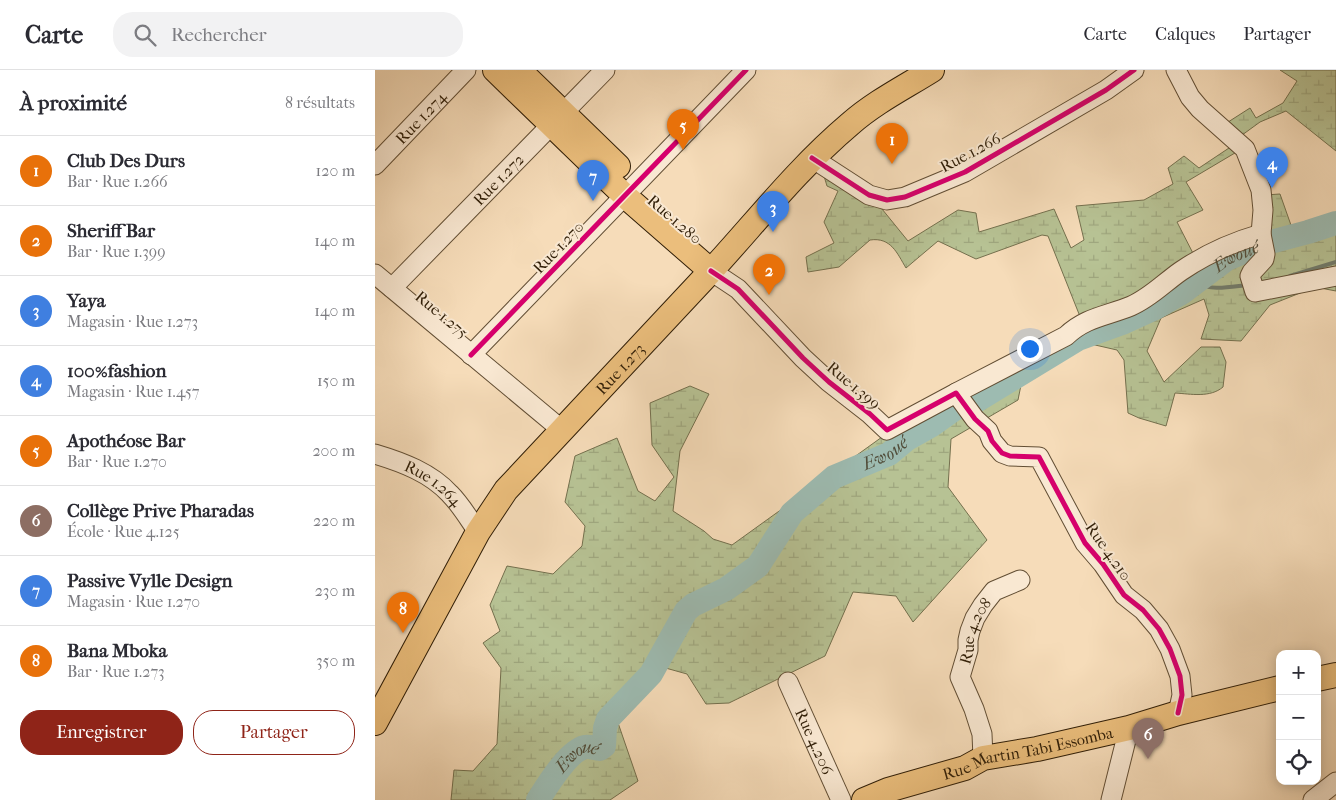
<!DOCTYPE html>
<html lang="fr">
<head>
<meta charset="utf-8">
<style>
	:root { --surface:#fff; --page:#f2f2f3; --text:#2b2b33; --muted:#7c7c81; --line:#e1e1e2; --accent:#8f2418 }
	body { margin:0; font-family:"IM FELL French Canon",serif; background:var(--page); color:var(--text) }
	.controls { position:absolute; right:15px; bottom:15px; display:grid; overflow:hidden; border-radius:10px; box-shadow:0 2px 12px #0003 }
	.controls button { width:45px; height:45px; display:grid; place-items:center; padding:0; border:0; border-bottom:1px solid var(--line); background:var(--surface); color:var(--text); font:25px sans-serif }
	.you { position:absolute; left:654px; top:278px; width:18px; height:18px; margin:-12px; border:4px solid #fff; border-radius:50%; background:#1a73e8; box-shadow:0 0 0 8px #1a73e833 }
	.badge { display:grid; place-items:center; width:32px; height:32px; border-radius:50%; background:var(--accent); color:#fff; font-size:16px; font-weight:700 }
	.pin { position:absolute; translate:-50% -41px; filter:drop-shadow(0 1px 2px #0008) }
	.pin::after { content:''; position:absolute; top:26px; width:18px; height:15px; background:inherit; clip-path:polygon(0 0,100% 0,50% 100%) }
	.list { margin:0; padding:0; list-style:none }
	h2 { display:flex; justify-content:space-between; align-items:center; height:65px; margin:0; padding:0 20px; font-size:21px }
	h2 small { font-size:16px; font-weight:400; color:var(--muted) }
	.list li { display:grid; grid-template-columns:32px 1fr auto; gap:15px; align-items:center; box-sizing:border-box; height:70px; padding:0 20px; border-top:1px solid var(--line) }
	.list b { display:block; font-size:19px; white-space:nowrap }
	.list p { margin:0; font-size:16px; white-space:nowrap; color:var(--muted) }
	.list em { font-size:16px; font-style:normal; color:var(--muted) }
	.actions { display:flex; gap:10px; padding:15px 20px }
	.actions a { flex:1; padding:11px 0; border:1px solid var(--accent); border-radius:20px; text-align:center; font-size:18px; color:var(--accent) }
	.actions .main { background:var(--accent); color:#fff }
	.icon { flex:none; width:28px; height:28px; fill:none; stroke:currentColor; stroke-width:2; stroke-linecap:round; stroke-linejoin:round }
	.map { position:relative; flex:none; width:961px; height:730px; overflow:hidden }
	header { display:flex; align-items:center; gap:30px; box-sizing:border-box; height:70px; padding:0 25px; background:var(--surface); border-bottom:1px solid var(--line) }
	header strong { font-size:24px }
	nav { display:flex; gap:28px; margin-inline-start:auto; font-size:18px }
	.search { width:350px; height:45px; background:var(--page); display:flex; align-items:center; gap:12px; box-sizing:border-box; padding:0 18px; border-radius:20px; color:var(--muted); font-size:19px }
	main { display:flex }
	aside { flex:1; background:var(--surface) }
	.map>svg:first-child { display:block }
	.wetland { fill:url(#wetland-marsh); stroke:#74704e }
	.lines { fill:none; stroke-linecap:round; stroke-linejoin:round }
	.stream { stroke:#717c6d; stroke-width:4 }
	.river { stroke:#9dbbb1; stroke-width:24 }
	.minor-casing { stroke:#624e34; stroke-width:21 }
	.major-casing { stroke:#301e07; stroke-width:26 }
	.minor { stroke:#f9e8d2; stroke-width:19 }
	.major { stroke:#ebbe7c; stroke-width:24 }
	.cycleway-casing { stroke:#f9e8d2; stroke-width:8 }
	.cycleway { stroke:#d6006c; stroke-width:5 }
	.labels { text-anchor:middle; stroke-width:4; stroke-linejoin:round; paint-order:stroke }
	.street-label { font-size:16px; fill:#301e07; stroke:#f9e8d2 }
	.water-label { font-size:18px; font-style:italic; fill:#514d3a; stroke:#f9e8d2 }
</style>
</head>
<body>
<header>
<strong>Carte</strong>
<div class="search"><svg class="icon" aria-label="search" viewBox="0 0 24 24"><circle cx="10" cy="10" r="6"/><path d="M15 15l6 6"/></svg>Rechercher</div>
<nav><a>Carte</a><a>Calques</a><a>Partager</a></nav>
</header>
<main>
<aside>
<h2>À proximité<small>8 résultats</small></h2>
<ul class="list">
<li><span class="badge" style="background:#e8710a">1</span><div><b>Club Des Durs</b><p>Bar · Rue 1.266</p></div><em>120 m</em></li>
<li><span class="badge" style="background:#e8710a">2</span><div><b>Sheriff Bar</b><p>Bar · Rue 1.399</p></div><em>140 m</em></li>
<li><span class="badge" style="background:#3f7fe0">3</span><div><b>Yaya</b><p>Magasin · Rue 1.273</p></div><em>140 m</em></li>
<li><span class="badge" style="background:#3f7fe0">4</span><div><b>100%fashion</b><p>Magasin · Rue 1.457</p></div><em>150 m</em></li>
<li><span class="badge" style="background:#e8710a">5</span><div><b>Apothéose Bar</b><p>Bar · Rue 1.270</p></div><em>200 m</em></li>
<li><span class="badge" style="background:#8d6e63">6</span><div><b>Collège Prive Pharadas</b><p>École · Rue 4.125</p></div><em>220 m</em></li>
<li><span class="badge" style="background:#3f7fe0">7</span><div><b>Passive Vylle Design</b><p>Magasin · Rue 1.270</p></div><em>230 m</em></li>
<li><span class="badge" style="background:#e8710a">8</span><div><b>Bana Mboka</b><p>Bar · Rue 1.273</p></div><em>350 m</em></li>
</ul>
<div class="actions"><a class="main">Enregistrer</a><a>Partager</a></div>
</aside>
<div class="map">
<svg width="961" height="730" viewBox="0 0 961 730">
	<defs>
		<pattern id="wetland-marsh" width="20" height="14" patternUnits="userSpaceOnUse" patternTransform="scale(1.25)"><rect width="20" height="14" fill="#b7c294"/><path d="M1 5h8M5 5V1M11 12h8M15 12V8" fill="none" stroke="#9ea67e"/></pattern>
	</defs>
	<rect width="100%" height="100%" fill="#f6dcb9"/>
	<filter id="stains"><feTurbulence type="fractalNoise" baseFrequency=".004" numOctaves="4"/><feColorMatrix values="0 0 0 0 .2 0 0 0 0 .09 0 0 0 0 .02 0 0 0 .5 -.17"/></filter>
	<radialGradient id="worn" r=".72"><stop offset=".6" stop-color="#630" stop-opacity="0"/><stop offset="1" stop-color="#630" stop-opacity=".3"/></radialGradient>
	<!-- wetland -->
	<path class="wetland" d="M905,0h56v81l-50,-40 -26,11 -22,16 7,9 -59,35 17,28 -26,12 21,41 69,-26 -2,-42 15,-1 12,34 44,-15v78l-21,-4 -45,18 -29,36 -40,-2 8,-24 -5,-16 -43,19 -14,33 17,31 37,-35h19l6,15 -3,25c-13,11 -32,7 -48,6l-9,33 -27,-8 -11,-5 -4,-53 -7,-10 -35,-8 -60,38 -4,20 -67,39 -3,48 39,53 -74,82 -17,-26 -43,-4 -28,64 -96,47 -23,1 -19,-30 -25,-7 -46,50 22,64 -28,19h-159l3,-30 19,1 24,-27 4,-76 -18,-25 17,-12 -10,-26 17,-39 46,8 29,-28 3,-20 -20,-24 10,-46 42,-18 21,53 17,10 19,-24 -22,-32 -2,-42 40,-17 19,8 -29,57 -7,60 31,20 9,8 19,6 150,-108 199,-118 -33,-83 -6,-1 -66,24 -38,-18 -32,27c-9,-15 -15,-31 -36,-28l-31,27 -31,5 -2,-15 28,-14 -10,-21 14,-31 -11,-5 -3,-10 58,33 26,32 50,-31 18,3 3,19 75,-23 17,39 13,-8 -8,-34 68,-6 29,-16 -5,-16 16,-12 15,12 33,-22 -7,-22 25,-16 6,10 27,-15 14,-22z"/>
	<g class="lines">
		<!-- stream -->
		<path class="stream" d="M915,206l46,-14
			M820,213c17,8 34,4 52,2"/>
		<!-- river -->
		<path class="river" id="s1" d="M163,730c9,-14 30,-49 47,-53 5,-1 10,2 15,2l4,-3 1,-18 3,-9 43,-45 35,-63 7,-6 33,-16 32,-23 34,-53 42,-36 55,-23 18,-15 25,-14 28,-20 16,-4 102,-62 44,-16 33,-15 28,-16 44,-33 36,-15 45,-12 28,-9"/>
		<defs>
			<g id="minor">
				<path d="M801,0l14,27 10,12 45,40 16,41 2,20 -2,24 4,20 -1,5 -12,13 -2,4 5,16 81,-16"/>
				<path d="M437,88l57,37 18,5 18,-3 60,-25 141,-82 28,-20"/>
				<path id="s2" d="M0,95l91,-95"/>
				<path d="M336,201l27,18 65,69 26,24 41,32 17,16 69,-37 19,26 13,12 4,10 10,12 8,3 29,1 46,86 18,21 21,31 19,15 16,19 11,20 10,27 2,19 -4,18"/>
				<path d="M0,204l187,156"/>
				<path id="s3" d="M17,218l213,-218"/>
				<path d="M96,285l275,-285"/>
				<path d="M581,323l110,-57c20,-19 41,-20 65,-30 19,-8 34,-24 50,-35 25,-17 52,-29 80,-37"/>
				<path id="s4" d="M0,384c27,8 56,19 75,40 11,11 19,25 28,38"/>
				<path id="s5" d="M413,612l53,118"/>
				<path id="s6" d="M608,688l-1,-24 -8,-25 -14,-32 8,-27v-10l2,-9 5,-13 8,-13 11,-14 26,-11"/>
				<path d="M736,730l18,-72"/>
				<path d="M938,730l23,-18"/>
			</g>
			<g id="major">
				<path d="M120,0l130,126 86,75"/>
				<path d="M145,1l98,95"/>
				<path d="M942,609l19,-4"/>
				<path id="s7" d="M0,653l103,-191 28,-42c68,-72 136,-145 204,-218 46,-50 88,-104 140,-148 25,-22 55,-37 82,-54"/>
				<path id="s8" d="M489,730l24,-10 77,-22 18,-10 54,-9 92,-21 49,-15 102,-25"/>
			</g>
		</defs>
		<!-- minor casing -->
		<use href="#minor" class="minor-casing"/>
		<!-- major casing -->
		<use href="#major" class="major-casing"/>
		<!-- minor -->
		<use href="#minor" class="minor"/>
		<!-- major -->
		<use href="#major" class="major"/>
		<defs>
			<path id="cycleway" d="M437,88l57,37 18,5 18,-3 60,-25 141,-82 28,-20
				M336,201l27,18 65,69 26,24 41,32 17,16 69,-37 19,26 13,12 4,10 10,12 8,3 29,1 46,86 18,21 21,31 19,15 16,19 11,20 10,27 2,19 -4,18
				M96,285l275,-285"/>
		</defs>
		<!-- cycleway casing -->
		<use href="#cycleway" class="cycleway-casing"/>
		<!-- cycleway -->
		<use href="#cycleway" class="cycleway"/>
	</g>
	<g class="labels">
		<!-- street labels -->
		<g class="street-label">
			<text dy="6" stroke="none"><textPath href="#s2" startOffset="66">Rue 1.274</textPath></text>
			<text transform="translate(595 82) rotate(-28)" y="6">Rue 1.266</text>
			<text dy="6" stroke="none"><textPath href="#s3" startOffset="152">Rue 1.272</textPath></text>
			<text transform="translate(300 149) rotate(41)" y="6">Rue 1.280</text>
			<text transform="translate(183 177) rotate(-46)" y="6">Rue 1.270</text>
			<text transform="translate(67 244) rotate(40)" y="6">Rue 1.275</text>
			<text dy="6" stroke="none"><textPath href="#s7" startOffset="434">Rue 1.273</textPath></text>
			<text transform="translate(479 315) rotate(40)" y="6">Rue 1.399</text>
			<text dy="6" stroke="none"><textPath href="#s4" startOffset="66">Rue 1.264</textPath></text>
			<text transform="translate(734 481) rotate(55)" y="6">Rue 4.210</text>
			<text dy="6" stroke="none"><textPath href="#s6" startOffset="134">Rue 4.208</textPath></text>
			<text dy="6" stroke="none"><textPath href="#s5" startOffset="65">Rue 4.206</textPath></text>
			<text dy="6" stroke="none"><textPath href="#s8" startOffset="171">Rue Martin Tabi Essomba</textPath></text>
		</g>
		<!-- water labels -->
		<g class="water-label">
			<text dy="6" stroke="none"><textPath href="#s1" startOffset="919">Ewoué</textPath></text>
			<text dy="6" stroke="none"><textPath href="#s1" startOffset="514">Ewoué</textPath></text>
			<text dy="6" stroke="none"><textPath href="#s1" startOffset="61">Ewoué</textPath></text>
		</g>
	</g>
	<rect width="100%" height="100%" filter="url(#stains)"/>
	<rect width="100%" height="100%" fill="url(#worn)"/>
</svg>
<div class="controls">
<button>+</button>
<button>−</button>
<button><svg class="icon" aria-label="locate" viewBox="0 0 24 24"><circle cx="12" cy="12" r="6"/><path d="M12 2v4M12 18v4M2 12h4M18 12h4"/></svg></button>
</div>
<div class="you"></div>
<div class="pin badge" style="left:517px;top:94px;background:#e8710a">1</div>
<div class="pin badge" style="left:394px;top:225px;background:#e8710a">2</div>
<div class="pin badge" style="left:398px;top:162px;background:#3f7fe0">3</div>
<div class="pin badge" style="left:897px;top:118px;background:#3f7fe0">4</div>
<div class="pin badge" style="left:308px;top:80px;background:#e8710a">5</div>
<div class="pin badge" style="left:773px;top:689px;background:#8d6e63">6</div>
<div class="pin badge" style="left:218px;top:131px;background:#3f7fe0">7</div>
<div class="pin badge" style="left:28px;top:563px;background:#e8710a">8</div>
</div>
</main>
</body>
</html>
